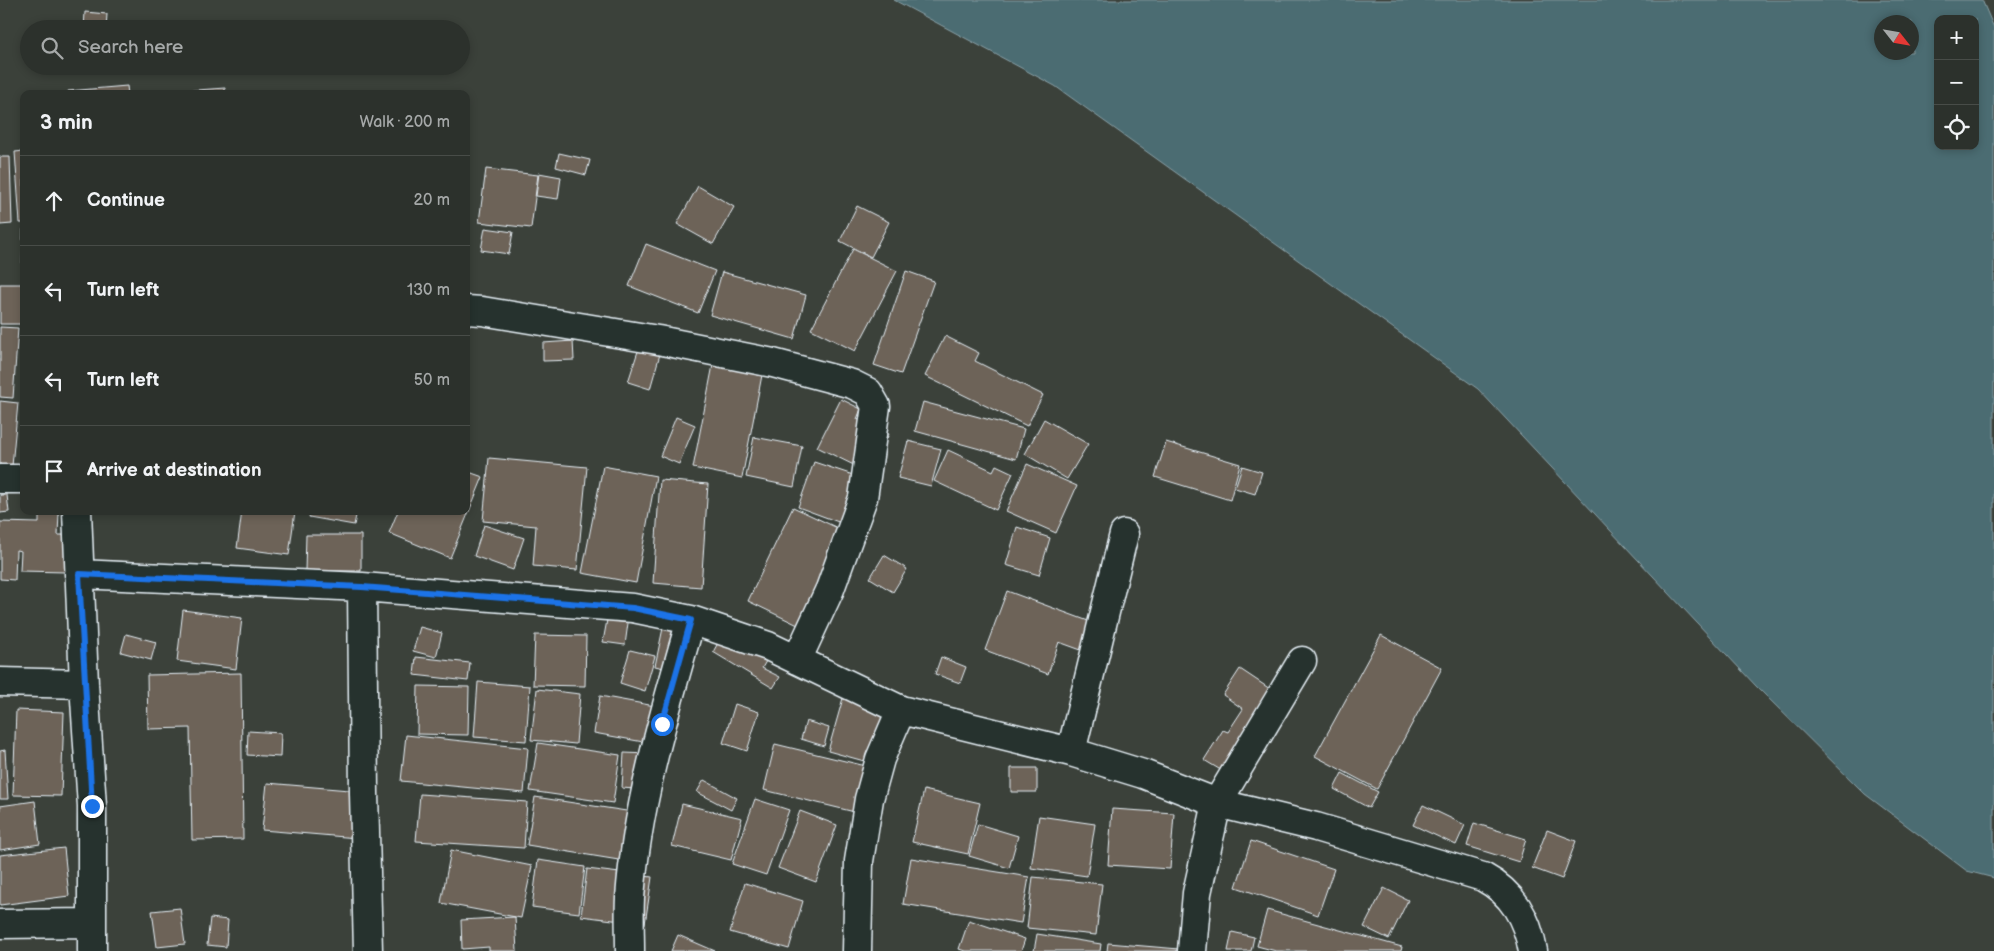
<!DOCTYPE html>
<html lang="en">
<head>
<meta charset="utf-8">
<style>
	:root { --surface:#2c312c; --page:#383d38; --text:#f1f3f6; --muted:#a6a9a9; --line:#484c48 }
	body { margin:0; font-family:"Balsamiq Sans",sans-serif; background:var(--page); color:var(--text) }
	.controls { position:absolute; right:15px; top:15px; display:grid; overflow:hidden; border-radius:10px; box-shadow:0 2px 8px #0003 }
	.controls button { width:45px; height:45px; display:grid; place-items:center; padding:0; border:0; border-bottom:1px solid var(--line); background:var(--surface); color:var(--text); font:25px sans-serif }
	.compass { position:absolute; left:1874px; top:15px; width:45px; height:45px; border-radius:50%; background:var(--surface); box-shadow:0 2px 8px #0003; rotate:121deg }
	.stop { position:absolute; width:15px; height:15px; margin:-11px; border:4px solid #1a73e8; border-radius:50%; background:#fff }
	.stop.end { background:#1a73e8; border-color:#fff; box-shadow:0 1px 5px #0008 }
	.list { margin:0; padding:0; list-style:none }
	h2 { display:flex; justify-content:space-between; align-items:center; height:65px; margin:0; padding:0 20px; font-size:21px }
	h2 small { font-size:16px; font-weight:400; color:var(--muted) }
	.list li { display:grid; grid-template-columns:32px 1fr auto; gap:15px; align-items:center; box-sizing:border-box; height:90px; padding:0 20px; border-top:1px solid var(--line) }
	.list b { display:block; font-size:19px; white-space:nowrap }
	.list em { font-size:16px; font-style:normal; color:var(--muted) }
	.icon { flex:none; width:28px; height:28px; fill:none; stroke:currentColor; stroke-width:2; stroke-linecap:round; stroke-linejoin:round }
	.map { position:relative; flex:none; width:1994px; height:951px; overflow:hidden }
	.search { position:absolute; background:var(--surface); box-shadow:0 2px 8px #0003; left:20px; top:20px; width:450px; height:55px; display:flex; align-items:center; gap:12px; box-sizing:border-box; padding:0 18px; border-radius:28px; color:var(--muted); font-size:19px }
	.panel { position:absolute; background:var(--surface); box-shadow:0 2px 8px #0003; left:20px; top:90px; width:450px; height:425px; border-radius:10px }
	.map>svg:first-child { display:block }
	.water { fill:#4b6c72; stroke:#8aa1a8; fill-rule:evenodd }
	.building { fill:#6d6358; stroke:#e8f1f8 }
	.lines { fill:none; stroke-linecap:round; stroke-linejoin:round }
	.street-casing { stroke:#e8f1f8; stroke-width:31 }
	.street { stroke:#26332d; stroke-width:28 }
	.route { stroke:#1a73e8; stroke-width:6 }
</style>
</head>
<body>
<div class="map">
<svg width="1994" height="951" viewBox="0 0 1994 951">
	<rect width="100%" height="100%" fill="#3b413a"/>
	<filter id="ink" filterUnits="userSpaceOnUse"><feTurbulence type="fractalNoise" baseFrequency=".02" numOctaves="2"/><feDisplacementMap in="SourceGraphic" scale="10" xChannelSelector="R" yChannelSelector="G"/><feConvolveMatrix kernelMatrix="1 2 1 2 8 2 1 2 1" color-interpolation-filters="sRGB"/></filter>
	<g filter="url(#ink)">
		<!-- water -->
		<path class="water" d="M894,0h1088l12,28v850l-27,-7 -102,-77 -109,-108 -278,-297 -423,-303zM1938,19h37v127h-37zM1882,22h30v30h-30z"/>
		<!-- building -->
		<path class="building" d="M85,12l22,2 -1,15h-22z
			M127,86l1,8h-60v-3z
			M225,88v6h-41l-1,-3z
			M271,91l32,3h-32z
			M24,151v72h-4l-5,-71z
			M559,153l31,7 -4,15 -30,-8z
			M0,157h10l2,67 -12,1z
			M486,169l52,6 -7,53 -52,-6z
			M539,173l22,4 -3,22 -22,-3z
			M698,186l36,21 -21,37 -36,-20z
			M857,206l32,16 -18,35 -31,-16z
			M485,228l28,4 -4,22 -28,-4z
			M23,229h1v42h-2z
			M646,244l69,27 -17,42 -69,-27z
			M853,249l44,22 -42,80 -44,-22z
			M906,271l28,10 -33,93 -27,-9z
			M722,272l84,23 -12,44 -84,-24z
			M0,284h24v40h-24z
			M0,327l18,1 -5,70 -13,-1z
			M945,336l34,17 -4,8 68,34 -16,31 -102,-50z
			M573,341l1,19 -31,1v-18z
			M639,348l21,6 -10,35 -22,-7z
			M713,365l49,10 -20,103 -49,-10z
			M841,399l20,10 -4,10 32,15 -19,39 -53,-26z
			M0,401l18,2 -6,63 -12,-1z
			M923,402l101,27 -8,30 -101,-28z
			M676,417l19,8 -16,39 -19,-8z
			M1044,419l44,25 -21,35 -42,-25z
			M754,437l48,9 -8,41 -48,-10z
			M908,441l33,8 -10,37 -33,-8z
			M1166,442l74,22 -10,36 -75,-23z
			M948,450l45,21 3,-6 17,8 -17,37 -62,-29z
			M489,458l98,9 -10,103 -44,-4 3,-40 -53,-5z
			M814,462l54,18 -16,47 -54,-20z
			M1027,464l50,22 -21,47 -50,-22z
			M603,466l53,10 -20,107 -54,-10z
			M1242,466l20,6 -7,22 -20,-6z
			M466,471l17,6 -33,81 -61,-25 9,-22h68z
			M660,480l48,4 -7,103 -48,-4z
			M0,495h7l2,17 -9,1z
			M793,507l53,25 -46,94 -52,-25z
			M39,511h20l-1,24h9l-1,37 -46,-1 1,-20 -5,-1 -1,30 -15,-1v-57l39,1z
			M242,511h53l-6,44 -52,-7z
			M310,511h47l-3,14 -45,-8z
			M484,525l40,13 -11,32 -39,-14z
			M1017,527l33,11 -11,37 -33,-10z
			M306,535h55v36h-56z
			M884,555l23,14 -14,23 -23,-14z
			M1007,591l84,31 -10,28 -22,-8 -11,32 -63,-24z
			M183,610l59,8 -6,51 -59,-8z
			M607,620l21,3 -3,22 -22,-3z
			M728,625l44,26 -10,17 18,9 -7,11 -60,-36z
			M420,627l22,6 -6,24 -23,-6z
			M663,628l31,8 -8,37 -31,-7z
			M126,634l30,8 -5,18 -30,-8z
			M535,635l51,1 -1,50 -52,-1z
			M1381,635l61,33 -65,121 -62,-33z
			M630,650l25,6 -10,35 -25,-8z
			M416,657l54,6 -2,18 -54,-6z
			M941,657l25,10 -6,16 -25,-9z
			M1240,669l45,30 -51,79 -30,-18 19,-30 5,2 15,-23 -20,-14z
			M241,673l2,166 -51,1 -2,-112 -42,1 -1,-54z
			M478,682l52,4 -4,55 -52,-4z
			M418,686l51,1 -1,48 -51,-1z
			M537,689l43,5 -4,50 -45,-4z
			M600,696l55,10 -6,37 -55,-10z
			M843,698l47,14 -15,52 -47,-13z
			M735,704l24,8 -12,39 -24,-8z
			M16,710l48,2 -3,84 -48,-1z
			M806,721l23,7 -5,18 -23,-7z
			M248,731l33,2 -1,24 -33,-2z
			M406,735l122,13 -4,45 -123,-12z
			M538,743l82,12 -7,48 -83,-12z
			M775,744l99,24 -11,46 -99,-24z
			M5,750l3,49h-8v-48z
			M624,753l24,1 -2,36 -24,-2z
			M1011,768h26v24h-26z
			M1342,773l36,19 -9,16 -35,-19z
			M704,780l33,18 -6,12 -34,-18z
			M267,783l94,8 -4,47 -95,-8z
			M924,790l56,13 -12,51 -56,-12z
			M420,794l107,8 -3,46 -108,-7z
			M535,797l111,17 -9,49 -110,-18z
			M755,799l34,11 -23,65 -34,-11z
			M35,801l5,43 -40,6v-44z
			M682,804l60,14 -11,42 -59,-14z
			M1423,805l42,20 -9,20 -43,-20z
			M1112,809l62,4 -4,56 -62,-4z
			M800,811l37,14 -21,57 -38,-14z
			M1039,816l56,8 -8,52 -56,-8z
			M1474,823l52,16 -7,23 -52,-16z
			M978,824l40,12 -9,32 -40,-12z
			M1547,830l29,11 -14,38 -30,-11z
			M1251,841l83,28 -16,46 -82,-28z
			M64,848l5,48 -69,9v-50z
			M451,850l81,16 -11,52 -80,-15z
			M911,858l118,19 -8,46 -118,-19z
			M538,860l47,7 -6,46 -47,-6z
			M587,869l65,8 -7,47 -64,-8z
			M1033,877l69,7 -6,51 -69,-7z
			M745,883l58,18 -14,48 -59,-17z
			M1384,888l24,12 -19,39 -25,-12z
			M180,908l5,36 -28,3 -5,-36z
			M1267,910l135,37 -1,4h-125l-19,-5z
			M515,917l2,34h-28v-4l-27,2 -1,-29z
			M210,918l18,2 -2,27 -19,-2z
			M969,920l56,19 -4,12h-56l-6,-2z
			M1232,932l22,5 -3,14h-23z
			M1037,934l64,10 -1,7h-66z
			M678,935l37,16h-44z
			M1108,943l71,6v2h-72z"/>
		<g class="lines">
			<defs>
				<path id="street" d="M466,310l16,1 176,29 115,23 79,21 16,8 8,14 -13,92 -33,91 -33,71
					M0,479h24
					M77,511l7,173 8,122v145
					M79,574l283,13 271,21 58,12 77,26 133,64 170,42 72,22 74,29 99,24 167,50c30,16 44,41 50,74
					M362,587l2,206 4,158
					M0,682l84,2
					M1071,752l53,-218
					M0,924l91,-1
					M630,951c0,-18 -1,-36 0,-53 7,-95 35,-187 61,-278
					M857,951l2,-90 10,-62 11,-40 21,-49
					M1192,951l5,-58 20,-90 85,-142"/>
			</defs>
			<!-- street casing -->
			<use href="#street" class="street-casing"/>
			<!-- street -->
			<use href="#street" class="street"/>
		</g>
	</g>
	<g class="lines" filter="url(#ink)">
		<!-- route -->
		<path class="route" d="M92,806l-13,-232 283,13 271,21 58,12 -29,104"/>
	</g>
</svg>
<div class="controls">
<button>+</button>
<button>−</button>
<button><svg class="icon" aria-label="locate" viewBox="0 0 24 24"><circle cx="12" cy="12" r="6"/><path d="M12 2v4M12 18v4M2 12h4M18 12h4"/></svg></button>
</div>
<svg class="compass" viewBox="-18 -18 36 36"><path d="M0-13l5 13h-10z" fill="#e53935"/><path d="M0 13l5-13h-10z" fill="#a6a9a9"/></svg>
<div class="stop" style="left:662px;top:724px"></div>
<div class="stop end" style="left:92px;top:806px"></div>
<div class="search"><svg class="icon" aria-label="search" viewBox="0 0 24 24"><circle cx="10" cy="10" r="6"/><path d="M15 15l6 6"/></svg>Search here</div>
<section class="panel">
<h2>3 min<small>Walk · 200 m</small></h2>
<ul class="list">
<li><svg class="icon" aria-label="ahead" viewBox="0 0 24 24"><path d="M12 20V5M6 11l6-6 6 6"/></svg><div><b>Continue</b></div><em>20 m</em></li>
<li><svg class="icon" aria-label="left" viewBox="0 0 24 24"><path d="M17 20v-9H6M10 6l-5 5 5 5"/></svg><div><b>Turn left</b></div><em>130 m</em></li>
<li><svg class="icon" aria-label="left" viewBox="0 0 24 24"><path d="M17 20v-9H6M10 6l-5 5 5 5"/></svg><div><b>Turn left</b></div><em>50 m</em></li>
<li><svg class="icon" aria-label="arrive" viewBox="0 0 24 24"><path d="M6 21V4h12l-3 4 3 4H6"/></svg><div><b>Arrive at destination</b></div></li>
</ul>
</section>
</div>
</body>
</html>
